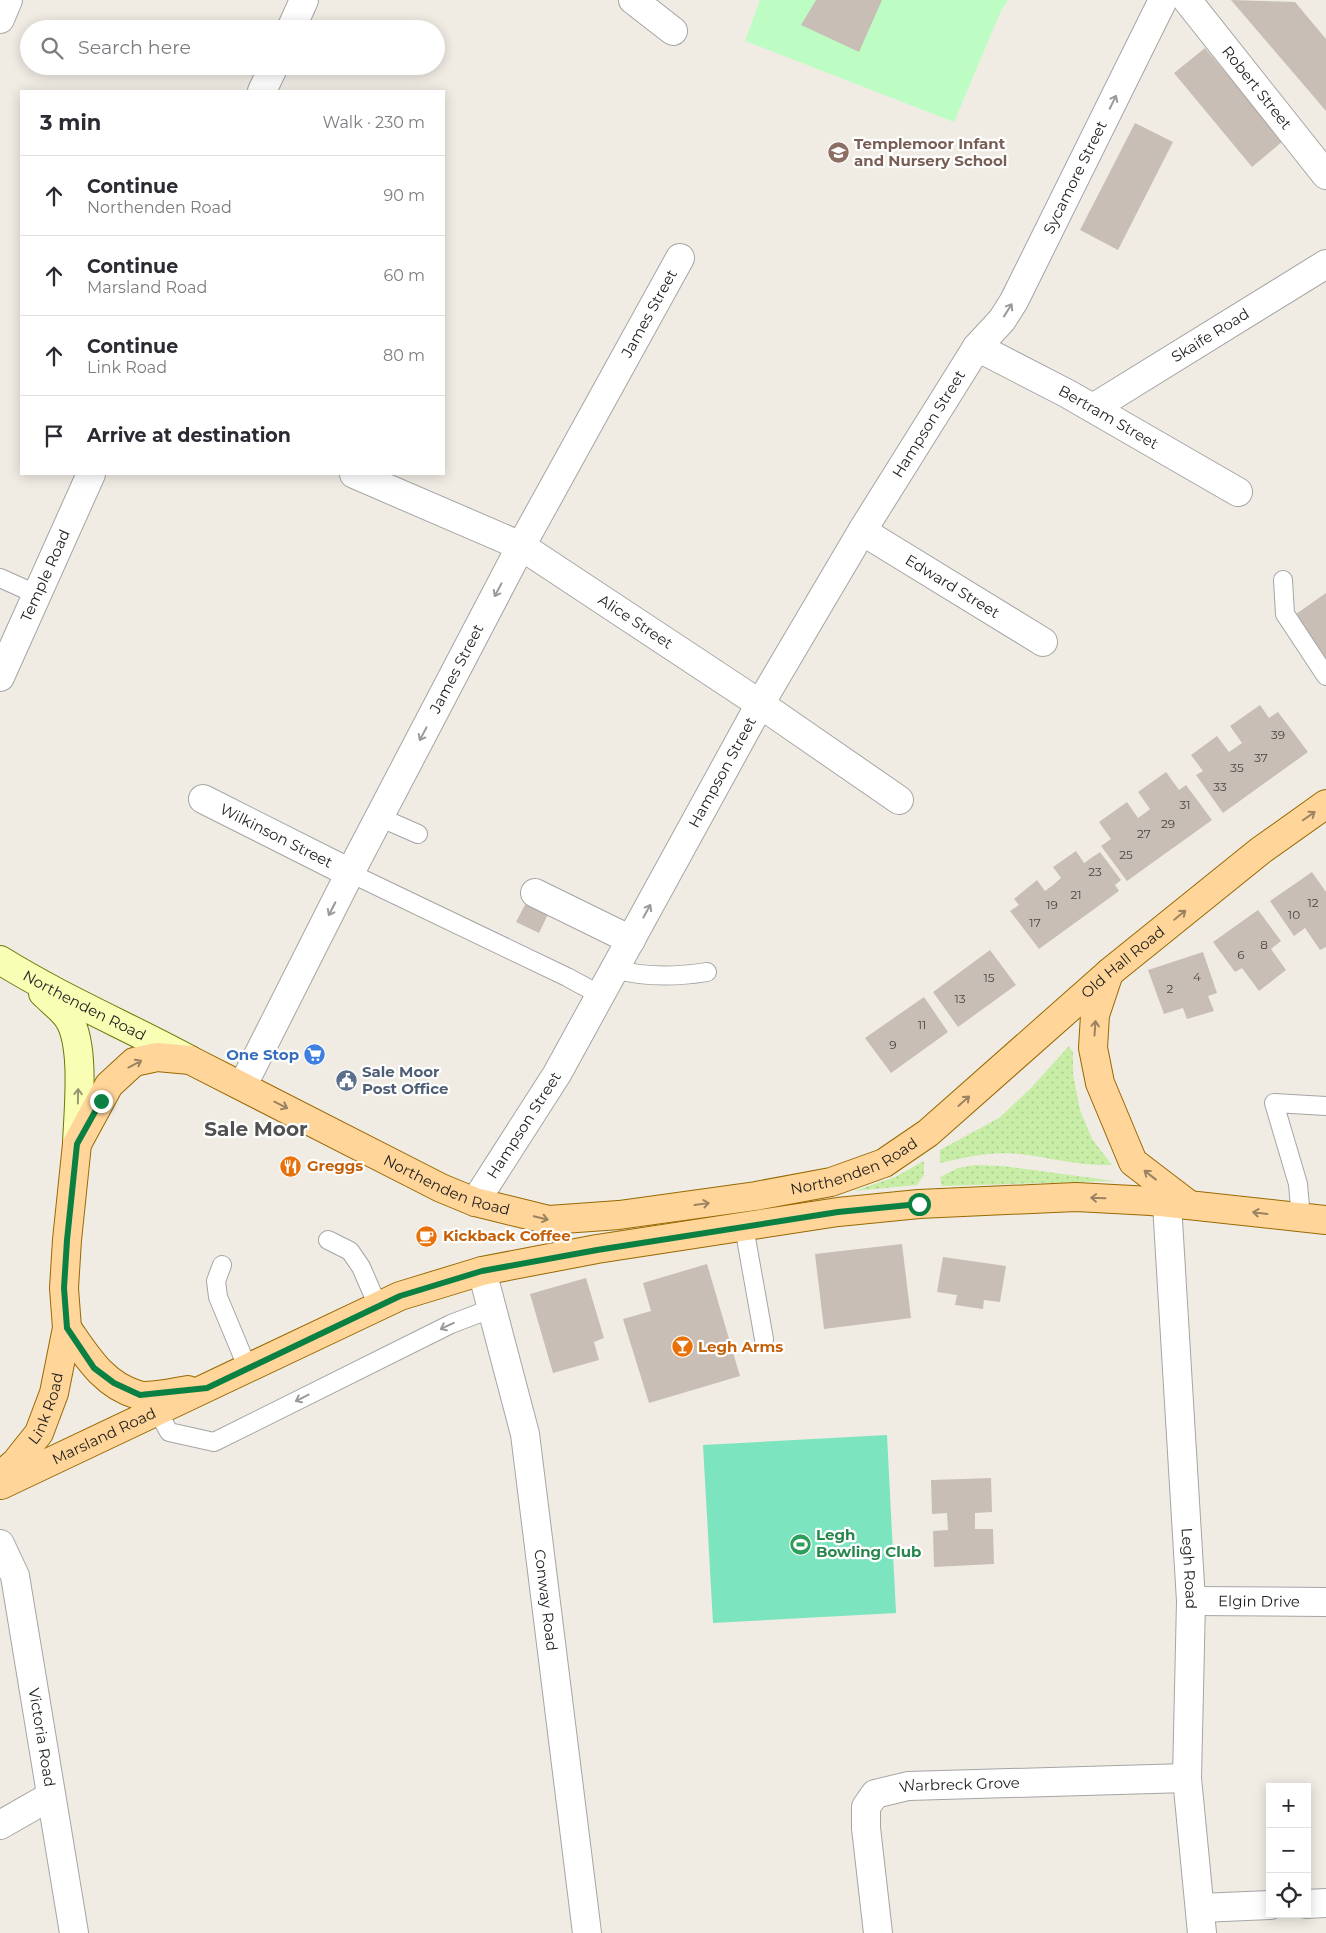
<!DOCTYPE html>
<html lang="en">
<head>
<meta charset="utf-8">
<style>
	:root { --surface:#fff; --page:#f2f2f3; --text:#2b2b33; --muted:#7c7c81; --line:#e1e1e2 }
	body { margin:0; font-family:Montserrat,sans-serif; background:var(--page); color:var(--text) }
	.controls { position:absolute; right:15px; bottom:15px; display:grid; overflow:hidden; border-radius:0px; box-shadow:0 2px 12px #0003 }
	.controls button { width:45px; height:45px; display:grid; place-items:center; padding:0; border:0; border-bottom:1px solid var(--line); background:var(--surface); color:var(--text); font:25px sans-serif }
	.stop { position:absolute; width:15px; height:15px; margin:-11px; border:4px solid #0b8043; border-radius:50%; background:#fff }
	.stop.end { background:#0b8043; border-color:#fff; box-shadow:0 1px 5px #0008 }
	.list { margin:0; padding:0; list-style:none }
	h2 { display:flex; justify-content:space-between; align-items:center; height:65px; margin:0; padding:0 20px; font-size:21px }
	h2 small { font-size:16px; font-weight:400; color:var(--muted) }
	.list li { display:grid; grid-template-columns:32px 1fr auto; gap:15px; align-items:center; box-sizing:border-box; height:80px; padding:0 20px; border-top:1px solid var(--line) }
	.list b { display:block; font-size:19px; white-space:nowrap }
	.list p { margin:0; font-size:16px; white-space:nowrap; color:var(--muted) }
	.list em { font-size:16px; font-style:normal; color:var(--muted) }
	.icon { flex:none; width:28px; height:28px; fill:none; stroke:currentColor; stroke-width:2; stroke-linecap:round; stroke-linejoin:round }
	.map { position:relative; flex:none; width:1326px; height:1933px; overflow:hidden }
	.search { position:absolute; background:var(--surface); box-shadow:0 2px 12px #0003; left:20px; top:20px; width:425px; height:55px; display:flex; align-items:center; gap:12px; box-sizing:border-box; padding:0 18px; border-radius:28px; color:var(--muted); font-size:19px }
	.panel { position:absolute; background:var(--surface); box-shadow:0 2px 12px #0003; left:20px; top:90px; width:425px; height:385px; border-radius:0px }
	.map>svg:first-child { display:block }
	.grass { fill:url(#grass-dots) }
	.park { fill:#bdfdc4 }
	.pitch { fill:#7ce4be }
	.building { fill:#c8beb6 }
	.lines { fill:none; stroke-linecap:round; stroke-linejoin:round }
	.lane-casing { stroke:#a5a5a5; stroke-width:20 }
	.street-casing { stroke:#a5a5a5; stroke-width:30 }
	.secondary-casing { stroke:#6a7a00; stroke-width:30 }
	.primary-casing { stroke:#986900; stroke-width:30 }
	.lane { stroke:#fff; stroke-width:18 }
	.street { stroke:#fff; stroke-width:28 }
	.secondary { stroke:#f8feb4; stroke-width:28 }
	.primary { stroke:#ffd599; stroke-width:28 }
	.oneway { stroke:#9a9a9a }
	.oneway2 { stroke:#9a8362 }
	.oneway3 { stroke:#969970 }
	.route { stroke:#0b8043; stroke-width:6 }
	.labels { text-anchor:middle; stroke-width:4.5; stroke-linejoin:round; paint-order:stroke }
	.number-label { font-size:12px; fill:#484644 }
	.street-label { font-size:15px; fill:#1e1e1e; stroke:#fff }
	.education-label { font-size:15px; font-weight:bold; fill:#785e54; stroke:#fff; text-anchor:start }
	.shop-label { font-size:15px; font-weight:bold; fill:#366cbe; stroke:#fff; text-anchor:end }
	.service-label { font-size:15px; font-weight:bold; fill:#4e5e75; stroke:#fff; text-anchor:start }
	.food-label { font-size:15px; font-weight:bold; fill:#c56008; stroke:#fff; text-anchor:start }
	.leisure-label { font-size:15px; font-weight:bold; fill:#27864d; stroke:#fff; text-anchor:start }
	.district-label { font-size:20px; font-weight:bold; fill:#515151; stroke:#fff }
</style>
</head>
<body>
<div class="map">
<svg width="1326" height="1933" viewBox="0 0 1326 1933">
	<defs>
		<pattern id="grass-dots" width="8" height="8" patternUnits="userSpaceOnUse" patternTransform="scale(1.25)"><rect width="8" height="8" fill="#c7eda6"/><path d="M2 2h.1M6 6h.1" fill="none" stroke="#aacb8e" stroke-width="1.8" stroke-linecap="round"/></pattern>
	</defs>
	<rect width="100%" height="100%" fill="#f0ece4"/>
	<!-- grass -->
	<path class="grass" d="M1069,1046l4,7v21l7,36 12,29 20,26c-31,1 -61,-7 -92,-11 -28,-3 -54,3 -80,9v-13l59,-32 31,-29z
		M924,1161v14l-7,10 -63,6 41,-14z
		M975,1165l28,1 112,15 -173,5 -2,-9 18,-9z"/>
	<!-- park -->
	<path class="park" d="M760,0h248l-7,11 -47,111 -209,-81z"/>
	<!-- pitch -->
	<path class="pitch" d="M887,1435l9,178 -183,10 -10,-178z"/>
	<!-- building -->
	<path class="building" d="M816,0h66l-23,52 -58,-27z
		M1231,0l64,2 31,37v72z
		M1205,48l78,93 -31,26 -78,-94z
		M1135,123l38,19 -55,108 -38,-20z
		M1326,593v65l-30,-44z
		M1260,705l9,13 9,-6 30,40 -85,61 -27,-38 7,-4 -12,-16 26,-19 12,16 13,-9 -12,-17z
		M1166,772l13,18 7,-5 26,35 -85,61 -26,-35 10,-7 -12,-17 28,-20 11,16 7,-5 5,-4 -12,-17z
		M1076,851l8,12 16,-11 21,28 -6,5 4,6 -80,58 -29,-38 9,-6 -5,-6 23,-19 8,11 8,-6 8,-7 -8,-11z
		M1312,872l14,20v55l-6,3 -15,-22 -11,8 -24,-35z
		M528,899l22,11 -11,23 -23,-11z
		M1258,910l23,31 -10,8 15,21 -27,21 -17,-23 -7,4 -22,-30z
		M990,950l26,35 -58,42 -25,-35z
		M1203,952l14,41 -9,3 6,15 -27,8 -4,-11 -19,6 -16,-44z
		M924,997l24,35 -57,41 -26,-35z
		M902,1244l9,74 -87,11 -9,-75z
		M943,1257l63,9 -6,36 -16,-2 -1,9 -28,-4 2,-10 -20,-3z
		M707,1264l33,112 -91,27 -26,-84 28,-8 -8,-28z
		M586,1278l18,60 -10,4 5,18 -46,13 -23,-79z
		M991,1478l1,34 -17,1v16h18l1,35 -60,3 -1,-36 15,-1 -1,-17 -15,1 -1,-34z"/>
	<g class="lines">
		<defs>
			<path id="lane" d="M0,578l38,17
				M1283,580l2,34 41,62
				M379,817l39,17
				M350,873l217,104 35,19
				M615,969c31,9 61,8 92,3
				M1301,1218l-3,-34 -24,-81 52,3
				M744,1227l20,112
				M328,1240l22,11 11,16 17,39
				M222,1265l-6,16 2,16 30,72
				M158,1412l11,20 45,10 237,-118 42,-16"/>
			<g id="street">
				<path d="M633,0l40,31"/>
				<path id="s1" d="M1187,0l139,175"/>
				<path d="M0,19l8,-19"/>
				<path d="M291,29l13,-29"/>
				<path d="M262,91l12,-25"/>
				<path id="s2" d="M977,347l91,47 170,98"/>
				<path id="s3" d="M1093,408l233,-144"/>
				<path id="s4" d="M354,474l167,72 239,158 139,96"/>
				<path id="s5" d="M862,531l181,111"/>
				<path id="s6" d="M0,677l91,-203"/>
				<path id="s7" d="M203,799l147,74"/>
				<path d="M535,893l96,47"/>
				<path id="s8" d="M243,1085l107,-212 171,-327 159,-288"/>
				<path id="s9" d="M475,1202l82,-128 203,-370 102,-173 115,-184 25,-27 12,-19 149,-301"/>
				<path id="s10" d="M1167,1204l24,397 -4,177 15,155"/>
				<path id="s11" d="M482,1271l43,163 62,499"/>
				<path id="s12" d="M0,1544l15,32 59,357"/>
				<path id="s13" d="M1191,1601l135,1"/>
				<path d="M0,1825l51,-29"/>
				<path d="M1307,1904l19,-1"/>
				<path d="M1200,1908l70,-3"/>
				<path id="s14" d="M878,1933l-12,-105v-21l9,-13 33,-8 279,-8"/>
			</g>
			<g id="secondary">
				<path id="s15" d="M0,960c61,38 127,66 190,100"/>
				<path d="M43,993c8,8 19,16 25,25 18,26 10,95 9,126"/>
			</g>
			<g id="primary">
				<path d="M1109,973l-14,42 -2,33 7,35 33,79 55,42"/>
				<path d="M67,1328c19,27 36,57 71,67 11,3 38,-3 50,-5"/>
				<path id="s16" d="M0,1476l16,-14 23,-29 15,-40 13,-65 -3,-40 3,-48 10,-96 32,-59 25,-23 23,-5 33,3 251,128 34,14 74,18 70,-5 137,-19 75,-14 53,-19 44,-30 182,-161 150,-121 66,-47"/>
				<path id="s17" d="M1,1485l399,-189 82,-25 115,-22 241,-37 81,-8 157,-7 75,4 175,19"/>
			</g>
		</defs>
		<!-- lane casing -->
		<use href="#lane" class="lane-casing"/>
		<!-- street casing -->
		<use href="#street" class="street-casing"/>
		<!-- secondary casing -->
		<use href="#secondary" class="secondary-casing"/>
		<!-- primary casing -->
		<use href="#primary" class="primary-casing"/>
		<!-- lane -->
		<use href="#lane" class="lane"/>
		<!-- street -->
		<use href="#street" class="street"/>
		<!-- secondary -->
		<use href="#secondary" class="secondary"/>
		<!-- primary -->
		<use href="#primary" class="primary"/>
	</g>
	<!-- one-way arrows -->
	<defs><path id="oneway-shaft" d="M-6 0H5M1.5-3L5.5 0L1.5 3" fill="none" stroke-width="1.6" stroke-linecap="round" stroke-linejoin="round" transform="scale(1.25)"/></defs>
	<g class="oneway">
		<use href="#oneway-shaft" transform="translate(1113 102) rotate(-64)"/>
		<use href="#oneway-shaft" transform="translate(1008 310) rotate(-58)"/>
		<use href="#oneway-shaft" transform="translate(498 590) rotate(118)"/>
		<use href="#oneway-shaft" transform="translate(423 734) rotate(118)"/>
		<use href="#oneway-shaft" transform="translate(332 909) rotate(117)"/>
		<use href="#oneway-shaft" transform="translate(647 911) rotate(-61)"/>
		<use href="#oneway-shaft" transform="translate(447 1326) rotate(155)"/>
		<use href="#oneway-shaft" transform="translate(302 1398) rotate(153)"/>
	</g>
	<g class="oneway2">
		<use href="#oneway-shaft" transform="translate(1309 816) rotate(-35)"/>
		<use href="#oneway-shaft" transform="translate(1180 915) rotate(-39)"/>
		<use href="#oneway-shaft" transform="translate(1095 1028) rotate(-86)"/>
		<use href="#oneway-shaft" transform="translate(135 1064) rotate(-28)"/>
		<use href="#oneway-shaft" transform="translate(964 1101) rotate(-42)"/>
		<use href="#oneway-shaft" transform="translate(281 1105) rotate(27)"/>
		<use href="#oneway-shaft" transform="translate(1150 1175) rotate(-142)"/>
		<use href="#oneway-shaft" transform="translate(1098 1198) rotate(-178)"/>
		<use href="#oneway-shaft" transform="translate(702 1204) rotate(-8)"/>
		<use href="#oneway-shaft" transform="translate(1260 1213) rotate(-173)"/>
		<use href="#oneway-shaft" transform="translate(541 1218) rotate(13)"/>
	</g>
	<use class="oneway3" href="#oneway-shaft" transform="translate(78 1096) rotate(-89)"/>
	<g class="lines">
		<!-- route -->
		<path class="route" d="M101,1101l-24,43 -10,96 -3,48 3,40 27,40 20,15 26,12 67,-7 193,-92 82,-25 115,-21 241,-38 81,-8"/>
	</g>
	<!-- icons -->
	<defs>
		<symbol id="school-disc" viewBox="-11 -11 22 22"><circle r="9.5" fill="#8d6e63" stroke="#fff"/><path d="M0-5L7-2L0 1L-7-2ZM-4 1L0 2.5L4 1V4Q0 6-4 4Z" fill="#fff"/></symbol>
		<symbol id="supermarket-disc" viewBox="-11 -11 22 22"><circle r="9.5" fill="#3f7fe0" stroke="#fff"/><path d="M-6-5.5h2.5l.6 2H6L4.5 2H-2.5L-4.4-4H-6ZM-1.5 3.2a1.3 1.3 0 1 0 .1 0ZM3 3.2a1.3 1.3 0 1 0 .1 0Z" fill="#fff"/></symbol>
		<symbol id="civic-disc" viewBox="-11 -11 22 22"><circle r="9.5" fill="#5c6f8a" stroke="#fff"/><path d="M-.6-6.5H3V-4.5H.6V-3L4-1V1h2V6H-6V1h2V-1L-.6-3ZM-1.2 2.5V6h2.4V2.5Z" fill="#fff"/></symbol>
		<symbol id="restaurant-disc" viewBox="-11 -11 22 22"><circle r="9.5" fill="#e8710a" stroke="#fff"/><path d="M-5-6h1v4h1v-4h1v4h1v-4h1v5L-1.5 .5V6h-2V.5L-5-1ZM5-6V6H3V1.5H1.5Q1.5-4 5-6Z" fill="#fff"/></symbol>
		<symbol id="cafe-disc" viewBox="-11 -11 22 22"><circle r="9.5" fill="#e8710a" stroke="#fff"/><path d="M-5.5-4.5H6V0H3Q3 3.5 0 3.5H-2.5Q-5.5 3.5-5.5 0ZM3-3.2v2h1.7v-2ZM-6 4.5H4V6H-6Z" fill="#fff"/></symbol>
		<symbol id="bar-disc" viewBox="-11 -11 22 22"><circle r="9.5" fill="#e8710a" stroke="#fff"/><path d="M-6-5H6L.8 .8V4.5H3.5V6h-7V4.5H-.8V.8Z" fill="#fff"/></symbol>
		<symbol id="stadium-disc" viewBox="-11 -11 22 22"><circle r="9.5" fill="#2e9e5b" stroke="#fff"/><path d="M0-5a6.5 5 0 1 0 0 10a6.5 5 0 1 0 0-10ZM-3.5-1.8h7v3.6h-7Z" fill="#fff"/></symbol>
	</defs>
	<g fill-rule="evenodd">
		<use href="#school-disc" x="826" y="140" width="25" height="25"/>
		<use href="#supermarket-disc" x="302" y="1042" width="25" height="25"/>
		<use href="#civic-disc" x="334" y="1068" width="25" height="25"/>
		<use href="#restaurant-disc" x="278" y="1154" width="25" height="25"/>
		<use href="#cafe-disc" x="414" y="1224" width="25" height="25"/>
		<use href="#bar-disc" x="670" y="1334" width="25" height="25"/>
		<use href="#stadium-disc" x="788" y="1532" width="25" height="25"/>
	</g>
	<g class="labels">
		<!-- number labels -->
		<g class="number-label">
			<text x="1278" y="739">39</text>
			<text x="1261" y="762">37</text>
			<text x="1237" y="772">35</text>
			<text x="1220" y="791">33</text>
			<text x="1185" y="809">31</text>
			<text x="1168" y="828">29</text>
			<text x="1144" y="838">27</text>
			<text x="1126" y="859">25</text>
			<text x="1095" y="876">23</text>
			<text x="1076" y="899">21</text>
			<text x="1313" y="907">12</text>
			<text x="1052" y="909">19</text>
			<text x="1294" y="919">10</text>
			<text x="1035" y="927">17</text>
			<text x="1264" y="949">8</text>
			<text x="1241" y="959">6</text>
			<text x="1197" y="981">4</text>
			<text x="989" y="982">15</text>
			<text x="1170" y="993">2</text>
			<text x="960" y="1003">13</text>
			<text x="922" y="1029">11</text>
			<text x="893" y="1049">9</text>
		</g>
		<!-- street labels -->
		<g class="street-label">
			<text dy="5" stroke="none"><textPath href="#s1" startOffset="112">Robert Street</textPath></text>
			<text dy="5" stroke="none"><textPath href="#s9" startOffset="1189">Sycamore Street</textPath></text>
			<text dy="5" stroke="none"><textPath href="#s8" startOffset="872">James Street</textPath></text>
			<text dy="5" stroke="none"><textPath href="#s3" startOffset="138">Skaife Road</textPath></text>
			<text dy="5" stroke="none"><textPath href="#s2" startOffset="149">Bertram Street</textPath></text>
			<text dy="5" stroke="none"><textPath href="#s9" startOffset="901">Hampson Street</textPath></text>
			<text dy="5" stroke="none"><textPath href="#s6" startOffset="111">Temple Road</textPath></text>
			<text dy="5" stroke="none"><textPath href="#s5" startOffset="106">Edward Street</textPath></text>
			<text dy="5" stroke="none"><textPath href="#s4" startOffset="319">Alice Street</textPath></text>
			<text dy="5" stroke="none"><textPath href="#s8" startOffset="468">James Street</textPath></text>
			<text dy="5" stroke="none"><textPath href="#s9" startOffset="496">Hampson Street</textPath></text>
			<text dy="5" stroke="none"><textPath href="#s7" startOffset="82">Wilkinson Street</textPath></text>
			<text dy="5" stroke="none"><textPath href="#s16" startOffset="1558">Old Hall Road</textPath></text>
			<text dy="5" stroke="none"><textPath href="#s15" startOffset="96">Northenden Road</textPath></text>
			<text dy="5" stroke="none"><textPath href="#s9" startOffset="91">Hampson Street</textPath></text>
			<text dy="5" stroke="none"><textPath href="#s16" startOffset="1216">Northenden Road</textPath></text>
			<text dy="5" stroke="none"><textPath href="#s16" startOffset="796">Northenden Road</textPath></text>
			<text dy="5" stroke="none"><textPath href="#s16" startOffset="84">Link Road</textPath></text>
			<text dy="5" stroke="none"><textPath href="#s17" startOffset="114">Marsland Road</textPath></text>
			<text dy="5" stroke="none"><textPath href="#s10" startOffset="365">Legh Road</textPath></text>
			<text dy="5" stroke="none"><textPath href="#s11" startOffset="336">Conway Road</textPath></text>
			<text dy="5" stroke="none"><textPath href="#s13" startOffset="68">Elgin Drive</textPath></text>
			<text dy="5" stroke="none"><textPath href="#s12" startOffset="199">Victoria Road</textPath></text>
			<text dy="5" stroke="none"><textPath href="#s14" startOffset="228">Warbreck Grove</textPath></text>
		</g>
		<!-- education labels -->
		<g class="education-label">
			<text x="854" y="149">Templemoor Infant<tspan x="854" dy="17">and Nursery School</tspan></text>
		</g>
		<!-- shop labels -->
		<g class="shop-label">
			<text x="299" y="1060">One Stop</text>
		</g>
		<!-- service labels -->
		<g class="service-label">
			<text x="362" y="1077">Sale Moor<tspan x="362" dy="17">Post Office</tspan></text>
		</g>
		<!-- food labels -->
		<g class="food-label">
			<text x="307" y="1171">Greggs</text>
			<text x="443" y="1241">Kickback Coffee</text>
			<text x="698" y="1352">Legh Arms</text>
		</g>
		<!-- leisure labels -->
		<g class="leisure-label">
			<text x="816" y="1540">Legh<tspan x="816" dy="17">Bowling Club</tspan></text>
		</g>
		<!-- district labels -->
		<g class="district-label">
			<text x="256" y="1136">Sale Moor</text>
		</g>
	</g>
</svg>
<div class="controls">
<button>+</button>
<button>−</button>
<button><svg class="icon" aria-label="locate" viewBox="0 0 24 24"><circle cx="12" cy="12" r="6"/><path d="M12 2v4M12 18v4M2 12h4M18 12h4"/></svg></button>
</div>
<div class="stop" style="left:919px;top:1204px"></div>
<div class="stop end" style="left:101px;top:1101px"></div>
<div class="search"><svg class="icon" aria-label="search" viewBox="0 0 24 24"><circle cx="10" cy="10" r="6"/><path d="M15 15l6 6"/></svg>Search here</div>
<section class="panel">
<h2>3 min<small>Walk · 230 m</small></h2>
<ul class="list">
<li><svg class="icon" aria-label="ahead" viewBox="0 0 24 24"><path d="M12 20V5M6 11l6-6 6 6"/></svg><div><b>Continue</b><p>Northenden Road</p></div><em>90 m</em></li>
<li><svg class="icon" aria-label="ahead" viewBox="0 0 24 24"><path d="M12 20V5M6 11l6-6 6 6"/></svg><div><b>Continue</b><p>Marsland Road</p></div><em>60 m</em></li>
<li><svg class="icon" aria-label="ahead" viewBox="0 0 24 24"><path d="M12 20V5M6 11l6-6 6 6"/></svg><div><b>Continue</b><p>Link Road</p></div><em>80 m</em></li>
<li><svg class="icon" aria-label="arrive" viewBox="0 0 24 24"><path d="M6 21V4h12l-3 4 3 4H6"/></svg><div><b>Arrive at destination</b></div></li>
</ul>
</section>
</div>
</body>
</html>
